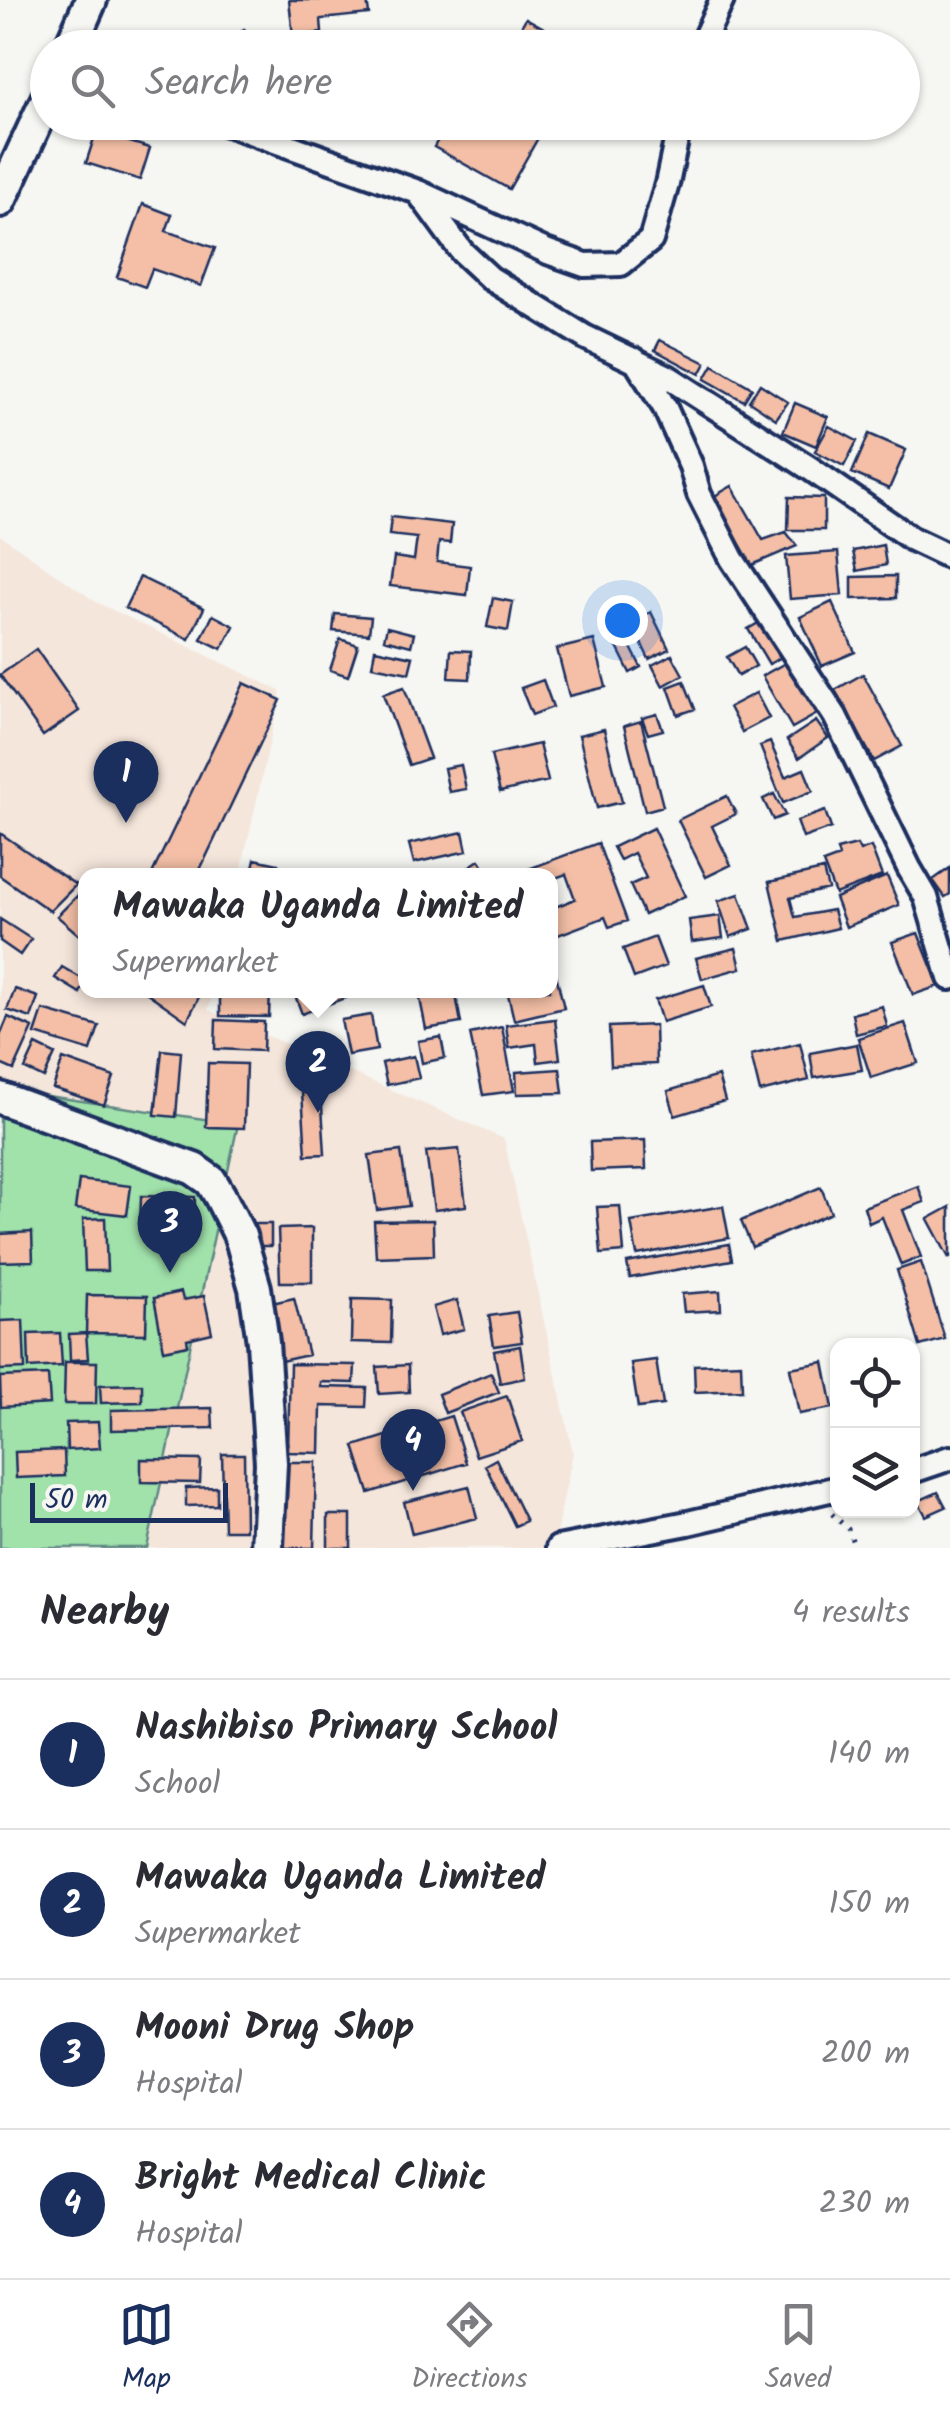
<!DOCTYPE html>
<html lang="en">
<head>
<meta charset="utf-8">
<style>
	:root { --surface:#fff; --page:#f2f2f3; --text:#2b2b33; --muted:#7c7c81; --line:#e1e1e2; --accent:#1b2f5e }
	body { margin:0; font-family:Kalam,sans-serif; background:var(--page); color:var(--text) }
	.controls { position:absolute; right:30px; bottom:30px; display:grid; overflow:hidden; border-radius:20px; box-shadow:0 2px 8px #0004 }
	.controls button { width:90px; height:90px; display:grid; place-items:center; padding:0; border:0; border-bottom:2px solid var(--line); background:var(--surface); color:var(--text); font:50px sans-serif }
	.scale { position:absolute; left:30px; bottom:25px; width:198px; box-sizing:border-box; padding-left:10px; border:5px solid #1b2f5e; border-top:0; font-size:28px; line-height:35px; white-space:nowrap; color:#1b2f5e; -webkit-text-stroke:8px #f6f6f2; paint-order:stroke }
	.you { position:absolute; left:622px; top:620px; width:35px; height:35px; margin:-25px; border:8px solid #fff; border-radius:50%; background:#1a73e8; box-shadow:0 0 0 15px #1a73e833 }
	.badge { display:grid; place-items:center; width:65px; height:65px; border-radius:50%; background:var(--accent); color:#fff; font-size:32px; font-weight:700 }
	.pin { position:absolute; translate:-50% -82px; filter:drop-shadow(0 2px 5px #0008) }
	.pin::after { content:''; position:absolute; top:52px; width:35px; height:30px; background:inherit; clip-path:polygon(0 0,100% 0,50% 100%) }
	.popup { position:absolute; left:78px; top:868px; width:480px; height:130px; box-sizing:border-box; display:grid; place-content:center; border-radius:20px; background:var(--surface); filter:drop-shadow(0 2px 8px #0005); font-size:32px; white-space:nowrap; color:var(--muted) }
	.popup b { font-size:38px; color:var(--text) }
	.popup::after { content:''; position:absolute; left:50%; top:100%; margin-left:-20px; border:20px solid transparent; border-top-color:var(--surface) }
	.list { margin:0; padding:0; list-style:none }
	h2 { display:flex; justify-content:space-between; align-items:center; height:130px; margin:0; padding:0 40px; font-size:42px }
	h2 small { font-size:32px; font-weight:400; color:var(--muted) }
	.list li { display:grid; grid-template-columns:65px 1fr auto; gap:30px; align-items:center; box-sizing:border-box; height:150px; padding:0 40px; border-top:2px solid var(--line) }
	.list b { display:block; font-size:38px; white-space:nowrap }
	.list p { margin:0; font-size:32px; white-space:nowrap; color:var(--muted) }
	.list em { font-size:32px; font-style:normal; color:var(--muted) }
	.icon { flex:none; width:55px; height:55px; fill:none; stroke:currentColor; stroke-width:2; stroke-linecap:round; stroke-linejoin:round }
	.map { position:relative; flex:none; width:950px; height:1548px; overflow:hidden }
	.search { position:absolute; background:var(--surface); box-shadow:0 2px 8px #0004; left:30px; right:30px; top:30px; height:110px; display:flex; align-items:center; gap:25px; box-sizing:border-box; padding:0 35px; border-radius:55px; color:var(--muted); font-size:38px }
	.sheet { height:730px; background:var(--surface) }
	nav { display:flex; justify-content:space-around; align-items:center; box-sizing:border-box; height:140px; border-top:2px solid var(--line); background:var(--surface); font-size:28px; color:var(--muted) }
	nav a { display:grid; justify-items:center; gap:5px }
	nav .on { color:var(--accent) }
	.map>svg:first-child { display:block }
	.built { fill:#f5e6db }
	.green { fill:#a1e2ab; stroke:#5e8884; stroke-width:2.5 }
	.building { fill:#f4bfa6; stroke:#1b2f5e; stroke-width:2.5 }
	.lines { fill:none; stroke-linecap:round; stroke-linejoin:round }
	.street-casing { stroke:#1b2f5e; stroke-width:30 }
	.secondary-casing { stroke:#1b2f5e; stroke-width:38 }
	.path { stroke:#1b2f5e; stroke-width:5; stroke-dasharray:2.5 8; stroke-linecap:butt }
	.street { stroke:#f6f6f2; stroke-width:22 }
	.secondary { stroke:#f6f6f2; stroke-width:30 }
</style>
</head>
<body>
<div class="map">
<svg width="950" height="1548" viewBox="0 0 950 1548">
	<rect width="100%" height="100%" fill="#f6f6f2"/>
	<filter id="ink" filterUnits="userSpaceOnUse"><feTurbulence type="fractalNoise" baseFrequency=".01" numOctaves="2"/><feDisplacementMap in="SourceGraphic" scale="20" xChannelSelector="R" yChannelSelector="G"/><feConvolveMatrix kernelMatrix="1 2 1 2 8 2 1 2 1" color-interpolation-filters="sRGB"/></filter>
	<g filter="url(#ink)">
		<!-- built -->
		<path class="built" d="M0,535l96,67 185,89 -41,184 -154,1v114l128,1 -6,19 296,129 69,314 -20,95h-553z"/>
		<!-- green -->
		<path class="green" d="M0,1089l238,35 -91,424h-147z"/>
		<!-- building -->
		<path class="building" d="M289,0h78l2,14 -48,5 1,14 -29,3z
			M526,18l34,19 -6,11h-45z
			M244,29l19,19h-37z
			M448,122h99l-38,67 -75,-42z
			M96,132l54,16 -10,32 -54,-17z
			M143,204l29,11 -6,16 49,17 -14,38 -49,-17 -7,18 -28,-10z
			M660,340l46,23 -6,11 -45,-24z
			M713,365l39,23 -8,13 -39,-22z
			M760,384l28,18 -12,17 -27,-18z
			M795,403l33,14 -12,29 -33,-14z
			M829,426l28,15 -13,25 -29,-15z
			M869,434l37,16 -17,39 -37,-16z
			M732,486l31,54 23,-8 11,14 -45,19 -39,-68z
			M789,497l35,1v32h-36z
			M391,517l61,7 -2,19 -11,-1 -2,20 33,4 -3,29 -77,-9 4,-29 20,3 3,-22 -28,-3z
			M883,545l3,20 -29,6 -4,-20z
			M838,552l4,43 -52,4 -4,-43z
			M896,576v22l-44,1v-22z
			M140,577l64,31 -15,31 -64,-31z
			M493,598l20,4 -5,29 -21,-4z
			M832,602l23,50 -33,14 -22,-49z
			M651,612l18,37 -20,10 -18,-37z
			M335,614l36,3 -2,17 -36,-3z
			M213,615l21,11 -12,23 -21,-10z
			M762,621l21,35 -14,8 -21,-35z
			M620,626l21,41 -11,6 -21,-42z
			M387,627l27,7 -3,12 -27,-7z
			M340,639l18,6 -10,31 -18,-6z
			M594,640l12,47 -37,9 -12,-47z
			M745,647l11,19 -18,10 -11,-19z
			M36,649l43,62 -36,25 -43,-61z
			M375,649l38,8 -4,16 -37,-7z
			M451,650l20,1 -1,28 -21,-1z
			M672,655l11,20 -20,11 -11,-21z
			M787,662l30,52 -25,14 -30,-52z
			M863,674l39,72 -28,15 -39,-71z
			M543,680l10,27 -21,8 -11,-27z
			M684,681l11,28 -17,6 -10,-28z
			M244,683l37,17 -84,176h-46z
			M404,687l26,71 -21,7 -26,-71z
			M756,693l13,25 -27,14 -13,-25z
			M657,714l6,16 -15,4 -6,-16z
			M641,721l22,85 -18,5 -21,-85z
			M816,721l12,17 -29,20 -12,-18z
			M604,729l18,73 -25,6 -18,-73z
			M770,742l15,35 19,-8 9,22 -30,12 -23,-57z
			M539,744l9,37 -48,11 -9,-37z
			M461,765l5,24 -17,3 -5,-24z
			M774,794l11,21 -12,5 -10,-21z
			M727,796l9,18 -24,12 19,39 -25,12 -28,-57z
			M825,811l6,17 -28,10 -6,-17z
			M653,828l32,68 -41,19 -14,-30 16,-7 -12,-25 -14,7 -7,-13z
			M463,832l4,19 -53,12 -5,-19z
			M0,833l76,52 -26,26 -50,-35z
			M598,843l29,78 -18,6 -4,-10 -52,20 -3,-8v-20l25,-10 -9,-25 -16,6v-4h-26l-1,-5z
			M857,845l3,6 11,-4 11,29 -47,18 -12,-31 16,-6 -2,-7z
			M255,859l23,5 -2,12h-25z
			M479,860l11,16h-34z
			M950,868v26l-5,3 -12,-17z
			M823,870l5,19 -38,9 5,19 38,-7 5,18 -55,13 -14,-59z
			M887,876l12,29 -53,22 -11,-29z
			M81,892l5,3v46l-29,-25z
			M739,894l13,35 -22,8 -12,-36z
			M720,916l3,22 -31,4 -3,-22z
			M0,919l31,20 -11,16 -20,-14z
			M918,933l21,53 -26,9 -21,-53z
			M655,937l11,29 -32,12 -11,-29z
			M736,948l5,20 -39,11 -6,-21z
			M550,949l14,59 -50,12 -7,-30h43z
			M62,967l24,14 -6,12 -25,-15z
			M704,985l7,22 -49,15 -7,-22z
			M15,989l23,8 -7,21 -24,-8z
			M143,990h55l3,3 -14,28z
			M220,990h50l-1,27 -49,-1z
			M293,990h59l1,5 -51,19z
			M441,990h14l6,33 -35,6 -7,-35z
			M882,1006l5,20 -31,8 -4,-20z
			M43,1010l56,16 -8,25 -56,-17z
			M371,1015l6,35 -29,5 -7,-35z
			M8,1017l25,11 -19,42 -14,-6v-28z
			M555,1019l5,40 -22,3 -2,-18 -27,4 -3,-23z
			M216,1020l48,2 -1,29 -48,-2z
			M905,1023l13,40 -47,15 -13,-40z
			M655,1025l1,39 -45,2 -2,-39z
			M502,1027l12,64 -31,4 -13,-61z
			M441,1037l4,21 -23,5 -4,-22z
			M800,1043l9,37 -49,12 -9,-37z
			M857,1044l5,26 -48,8 -4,-25z
			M36,1045l19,9 -11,24 -19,-9z
			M162,1050l19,2 -5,65 -21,-2z
			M414,1056l5,22 -32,7 -5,-22z
			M319,1058l6,96 -19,1 -6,-95z
			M63,1059l51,18 -10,28 -51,-17z
			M208,1063l38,1 -2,64 -38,-1z
			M560,1069l3,24 -46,1 -1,-22z
			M718,1076l7,25 -50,15 -7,-25z
			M645,1140l1,29 -55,2 -1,-29z
			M459,1149l7,57 -32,4 -8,-58z
			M401,1151l8,55 -32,4 -8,-55z
			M79,1180l52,6 -4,29 -52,-6z
			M918,1186l6,16 -21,8 18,47 -20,8 -19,-48 -13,6 -5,-16z
			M821,1187l10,26 -79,34 -11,-26z
			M141,1196l54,1 -1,37 -54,-1z
			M620,1206l4,46 -23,2 -4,-47z
			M723,1206l6,32 -92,17 -6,-33z
			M950,1207v50l-1,1 -21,-39z
			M105,1218l2,53h-22l-2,-52z
			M433,1220l1,35 -58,2 -2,-36z
			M251,1224h20v22h-20z
			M312,1228v54h-32l-2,-53z
			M32,1232l1,29 -33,1v-28z
			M729,1244l3,16 -102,18 -3,-15z
			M921,1262l24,77 -25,7 -23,-76z
			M720,1291l1,19 -37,2 -2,-18z
			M181,1292l2,8 21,-4 8,37 -25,6 1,6 -24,5 -10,-52z
			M87,1295l60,1 -1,38 -60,-1z
			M294,1298l14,57 -27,6 -13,-57z
			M352,1299l40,1 -1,43 -40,-1z
			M457,1300l7,29 -24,6 -7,-28z
			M517,1312l5,30 -28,4 -5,-30z
			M23,1320l2,49 -25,1v-49z
			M60,1333l2,33 -33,2 -1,-34z
			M86,1333l2,26 -18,1 -1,-26z
			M520,1346l5,32 -25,5 -6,-32z
			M656,1360l7,45 -25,3 -7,-45z
			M65,1362h32l-1,42h-32z
			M824,1362l9,46 -34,6 -9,-46z
			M741,1363l1,27 -47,2 -1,-27z
			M290,1364l65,1 -1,18 -33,-1v5l46,1 -1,19 -45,-1 -1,47 -32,-1z
			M408,1365l1,27 -30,2 -2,-27z
			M491,1373l8,19 -54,21 -7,-19z
			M48,1375l2,29 -49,3 -1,-30z
			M142,1384v18l-41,1 -1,-18z
			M507,1396l15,45 -46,15 -16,-44z
			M212,1408l1,20 -102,2v-20z
			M451,1416l15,47 -97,30 -15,-47z
			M98,1422l2,26 -33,2 -1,-27z
			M64,1450l1,26 -49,2 -1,-26z
			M222,1454h22l1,76h-21z
			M141,1459l60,1 -1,23 -59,-1z
			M496,1459l30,62 -11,5 -30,-61z
			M286,1462h30l-2,86h-30z
			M469,1486l8,32 -65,16 -8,-32z
			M217,1487v18l-31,1v-18z
			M938,1492l8,15 -20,9 -8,-15z
			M328,1515h23v33h-23z"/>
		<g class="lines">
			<defs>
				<path id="street" d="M700,48l22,-48
					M222,122l196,70 130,60 37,13 36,-1 30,-24 16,-56 13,-62
					M418,192l44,60 28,26 95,59 83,40 143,92 101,70 38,18
					M635,360l30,48 26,58 8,28 33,65 103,157 74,152 17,29 24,81
					M912,1471l38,-13
					M558,1548l130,-25 150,-35"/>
				<path id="secondary" d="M70,48l21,-48
					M0,201l48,-104
					M0,1098l194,71 17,12 9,15 20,40 15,52 8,54 8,121 -4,85"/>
			</defs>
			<!-- street casing -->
			<use href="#street" class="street-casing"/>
			<!-- secondary casing -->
			<use href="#secondary" class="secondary-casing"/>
			<!-- path -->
			<path class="path" d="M832,1514l16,15 7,19"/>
			<!-- street -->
			<use href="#street" class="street"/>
			<!-- secondary -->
			<use href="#secondary" class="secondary"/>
		</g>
	</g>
</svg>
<div class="controls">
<button><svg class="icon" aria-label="locate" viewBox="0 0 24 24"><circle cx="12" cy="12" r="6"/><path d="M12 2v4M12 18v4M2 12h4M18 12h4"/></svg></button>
<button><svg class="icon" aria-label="layers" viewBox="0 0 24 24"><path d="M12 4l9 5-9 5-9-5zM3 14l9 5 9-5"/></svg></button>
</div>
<div class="scale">50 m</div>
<div class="you"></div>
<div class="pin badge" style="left:126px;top:823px">1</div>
<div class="pin badge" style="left:318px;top:1113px">2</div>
<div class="popup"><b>Mawaka Uganda Limited</b>Supermarket</div>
<div class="pin badge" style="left:170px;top:1273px">3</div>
<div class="pin badge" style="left:413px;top:1491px">4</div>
<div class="search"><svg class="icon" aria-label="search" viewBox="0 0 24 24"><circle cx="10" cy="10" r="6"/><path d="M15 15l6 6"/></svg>Search here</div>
</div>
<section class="sheet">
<h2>Nearby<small>4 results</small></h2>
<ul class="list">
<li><span class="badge">1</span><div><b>Nashibiso Primary School</b><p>School</p></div><em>140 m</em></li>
<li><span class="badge">2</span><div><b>Mawaka Uganda Limited</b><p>Supermarket</p></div><em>150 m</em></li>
<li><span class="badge">3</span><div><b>Mooni Drug Shop</b><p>Hospital</p></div><em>200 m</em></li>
<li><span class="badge">4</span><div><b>Bright Medical Clinic</b><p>Hospital</p></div><em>230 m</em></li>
</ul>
</section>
<nav>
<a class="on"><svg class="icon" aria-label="map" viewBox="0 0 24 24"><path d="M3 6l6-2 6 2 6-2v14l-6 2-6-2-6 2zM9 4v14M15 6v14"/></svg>Map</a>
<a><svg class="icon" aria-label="directions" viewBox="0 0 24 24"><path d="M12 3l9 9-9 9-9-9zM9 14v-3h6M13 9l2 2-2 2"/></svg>Directions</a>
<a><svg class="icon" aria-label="saved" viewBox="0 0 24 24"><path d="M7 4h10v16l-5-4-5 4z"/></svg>Saved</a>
</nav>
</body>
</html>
